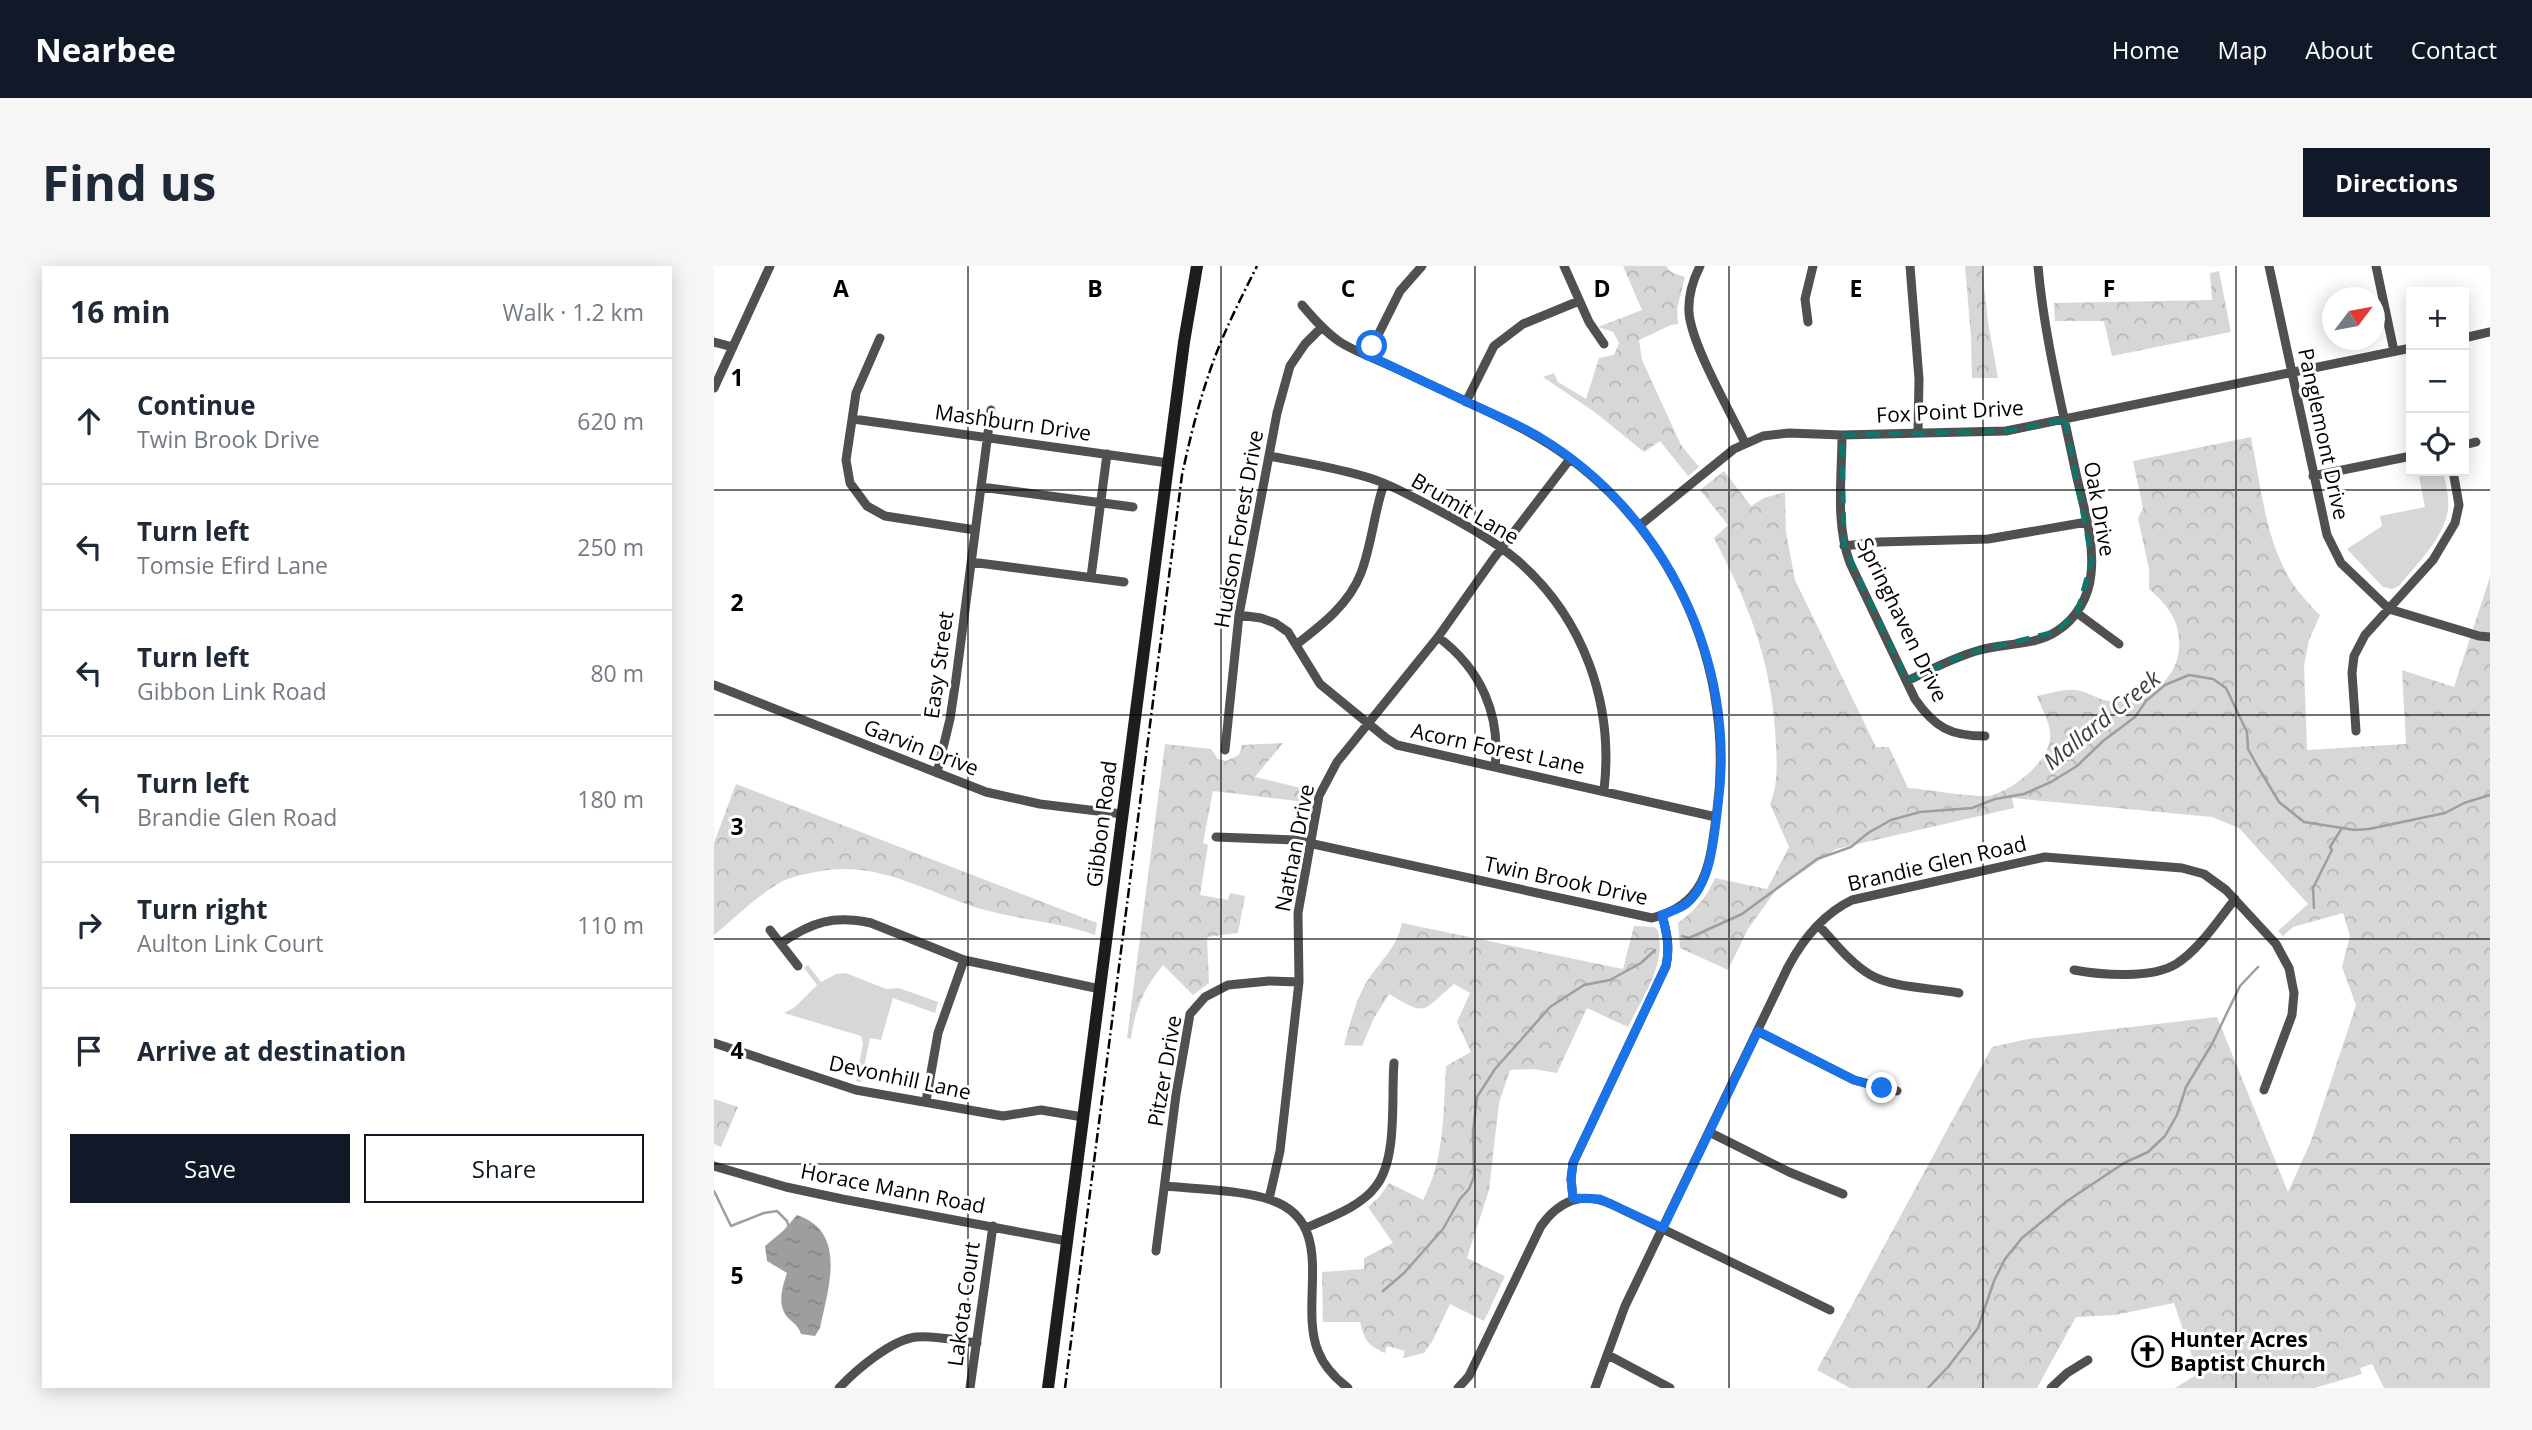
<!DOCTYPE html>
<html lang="en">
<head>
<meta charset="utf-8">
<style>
	:root { --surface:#fff; --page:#f6f6f7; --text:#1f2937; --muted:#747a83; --line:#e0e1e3; --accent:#111827 }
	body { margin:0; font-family:"Open Sans",sans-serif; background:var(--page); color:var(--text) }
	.controls { position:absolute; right:21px; top:21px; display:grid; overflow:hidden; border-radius:0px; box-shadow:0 4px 18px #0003 }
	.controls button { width:63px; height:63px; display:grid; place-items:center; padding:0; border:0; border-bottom:2px solid var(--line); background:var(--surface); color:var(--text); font:35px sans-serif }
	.compass { position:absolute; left:1608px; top:21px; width:63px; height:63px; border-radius:50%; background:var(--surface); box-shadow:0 4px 18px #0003; rotate:58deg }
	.stop { position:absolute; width:21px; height:21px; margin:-16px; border:5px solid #1a73e8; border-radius:50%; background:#fff }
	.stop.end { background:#1a73e8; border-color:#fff; box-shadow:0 2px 7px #0008 }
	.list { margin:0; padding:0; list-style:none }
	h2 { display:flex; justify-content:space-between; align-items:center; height:91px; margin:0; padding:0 28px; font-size:30px }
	h2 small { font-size:23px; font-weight:400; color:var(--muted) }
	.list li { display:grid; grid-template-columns:46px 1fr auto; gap:21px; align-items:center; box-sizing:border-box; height:126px; padding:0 28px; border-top:2px solid var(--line) }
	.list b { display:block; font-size:26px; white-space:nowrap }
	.list p { margin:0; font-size:23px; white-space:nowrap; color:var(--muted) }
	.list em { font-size:23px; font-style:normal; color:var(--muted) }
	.actions { display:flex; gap:14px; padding:21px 28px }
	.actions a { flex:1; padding:16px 0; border:2px solid var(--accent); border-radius:0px; text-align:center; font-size:24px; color:var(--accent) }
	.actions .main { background:var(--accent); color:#fff }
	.icon { flex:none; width:38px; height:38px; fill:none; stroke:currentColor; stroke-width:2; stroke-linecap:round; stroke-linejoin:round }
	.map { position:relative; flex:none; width:1776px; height:1122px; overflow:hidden; border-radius:0px }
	header { display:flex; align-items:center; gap:42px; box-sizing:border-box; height:98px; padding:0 35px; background:var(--accent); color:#fff }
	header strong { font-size:33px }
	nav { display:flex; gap:38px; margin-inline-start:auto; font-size:24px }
	.intro { display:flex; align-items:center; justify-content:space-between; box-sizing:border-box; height:168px; padding:0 42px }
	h1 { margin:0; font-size:49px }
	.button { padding:18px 32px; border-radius:0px; background:var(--accent); color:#fff; font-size:24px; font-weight:700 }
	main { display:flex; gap:42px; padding:0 42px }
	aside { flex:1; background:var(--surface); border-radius:0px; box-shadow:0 4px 18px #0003 }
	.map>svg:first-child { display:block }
	.forest { fill:url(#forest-crowns) }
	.park { fill:#d7d7d7 }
	.water { fill:url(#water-ripples) }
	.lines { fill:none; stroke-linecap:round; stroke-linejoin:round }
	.stream { stroke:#9e9e9e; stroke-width:2.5 }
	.minor { stroke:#505050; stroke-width:9 }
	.secondary { stroke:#1d1d1d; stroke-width:12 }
	.rail { stroke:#000; stroke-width:2.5; stroke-dasharray:10 3.5 2 3.5; stroke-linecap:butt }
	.route { stroke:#1a73e8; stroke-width:9 }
	.marked { fill:none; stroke:#0f766e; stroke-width:5; stroke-dasharray:14 9; stroke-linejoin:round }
	.grid { fill:none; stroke:#000; stroke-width:2; stroke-opacity:0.55 }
	.labels { text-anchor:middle; stroke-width:6; stroke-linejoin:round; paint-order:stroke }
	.street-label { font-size:21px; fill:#000; stroke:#fff }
	.poi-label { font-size:21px; font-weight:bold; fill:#000; stroke:#fff; text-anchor:start }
	.water-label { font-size:23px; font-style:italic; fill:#3f3f3f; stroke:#fff }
	.grid-label { font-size:23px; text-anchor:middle; font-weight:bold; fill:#000; stroke:#fff; stroke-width:6; stroke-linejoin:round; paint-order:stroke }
</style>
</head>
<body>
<header>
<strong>Nearbee</strong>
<nav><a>Home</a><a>Map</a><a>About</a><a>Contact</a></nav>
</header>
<div class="intro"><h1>Find us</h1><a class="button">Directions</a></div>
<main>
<aside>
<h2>16 min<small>Walk · 1.2 km</small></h2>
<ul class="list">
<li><svg class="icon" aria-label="ahead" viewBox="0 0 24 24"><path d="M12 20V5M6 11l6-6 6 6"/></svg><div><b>Continue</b><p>Twin Brook Drive</p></div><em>620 m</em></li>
<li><svg class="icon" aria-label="left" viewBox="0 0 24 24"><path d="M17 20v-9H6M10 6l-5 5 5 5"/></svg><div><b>Turn left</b><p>Tomsie Efird Lane</p></div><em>250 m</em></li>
<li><svg class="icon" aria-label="left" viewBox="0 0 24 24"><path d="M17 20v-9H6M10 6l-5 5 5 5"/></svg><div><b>Turn left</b><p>Gibbon Link Road</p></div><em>80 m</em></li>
<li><svg class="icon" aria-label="left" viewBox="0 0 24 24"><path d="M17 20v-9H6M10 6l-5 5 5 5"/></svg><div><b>Turn left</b><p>Brandie Glen Road</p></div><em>180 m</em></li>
<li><svg class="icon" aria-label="right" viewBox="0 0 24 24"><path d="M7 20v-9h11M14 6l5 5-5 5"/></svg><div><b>Turn right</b><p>Aulton Link Court</p></div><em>110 m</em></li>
<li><svg class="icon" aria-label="arrive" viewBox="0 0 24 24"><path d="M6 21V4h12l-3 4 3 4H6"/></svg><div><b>Arrive at destination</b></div></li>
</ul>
<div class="actions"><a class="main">Save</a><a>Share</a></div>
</aside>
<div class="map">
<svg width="1776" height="1122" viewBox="0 0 1776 1122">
	<defs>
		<pattern id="forest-crowns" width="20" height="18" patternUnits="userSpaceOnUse" patternTransform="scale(1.75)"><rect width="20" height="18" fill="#d7d7d7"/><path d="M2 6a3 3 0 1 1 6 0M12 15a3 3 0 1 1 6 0" fill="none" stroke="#b7b7b7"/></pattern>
		<pattern id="water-ripples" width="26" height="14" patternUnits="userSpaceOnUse" patternTransform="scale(1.75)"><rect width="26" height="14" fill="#9e9e9e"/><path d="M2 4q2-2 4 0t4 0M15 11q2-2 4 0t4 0" fill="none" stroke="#868686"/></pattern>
	</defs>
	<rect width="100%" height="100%" fill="#fff"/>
	<!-- forest -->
	<path class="forest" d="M909,0h43l5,6 14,5 -8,32 1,15 -7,1 -32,15 3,20 39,85 18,22 -11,9 -28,-35 -16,11 -48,-39 -53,-36 11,-4 4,9 28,17 13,-41 15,-3 5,-12 -6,-11 -15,-5 44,-17z
		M1251,0h20l-3,1 6,55 10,56h-26l-1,-41z
		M1505,5l12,61 -119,24 -8,-35h-49l-1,-18 158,-3 -2,-27z
		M1537,171c9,43 13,92 33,131 8,18 22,33 36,47l-11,25 -5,25 3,85 99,-6 -4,-74 52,17 36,-110v811h-106l-12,-24 -12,4 2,6 -47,14h-140l23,-14 -24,-71 -59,12 -39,2 -39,71h-187l-33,-18 175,-323 36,-8 189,-22 71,175 23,-51 45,-136 -14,-38 8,-31 -7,-23 -50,14 -10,9 -5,-5 30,-27 -69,-76 -27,-11 -200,-19 2,10 -178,41 -60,41 -28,39 -20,41 -48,-22 -2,-25c17,-13 28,-24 37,-45l52,11 22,-42 -19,-43c8,-20 7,-37 6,-58 -3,-81 -25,-137 -62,-208l14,-13 -28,-35 24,-19 27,35 13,-8 21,-6 1,40 9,48 81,167h13l19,41c16,1 70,10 82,8 23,-6 64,-37 60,-64 -1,-11 -9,-25 -13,-36 11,-2 25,-7 37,-6 10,0 20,7 30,10 34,7 72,-15 75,-51 2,-27 -11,-44 -30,-60v-20l-11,-51 5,-10 -10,-47z
		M569,477l-28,34 54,13 -4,12 -92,-11 -10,52 5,2 -8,50 28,5 2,-7 15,3 -7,37 -31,4 2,46 -16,12 -30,-30c-19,23 -28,44 -32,74l-4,-1 38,-294 46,5 7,10 8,2 13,-6 3,-10z
		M22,518l361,139 -2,12c-36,-13 -73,-15 -110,-25 -60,-17 -108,-53 -174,-37 -11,2 -25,5 -35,12 -22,13 -42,34 -62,50v-92z
		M688,657l221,46 11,-43 20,1 4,4c8,35 -15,65 -30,96l-41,-19 -30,65 -24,-4 -23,1 -11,33 -10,87 -22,68 38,18 -21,45 -34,-17 -17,36 -9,13 -21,5 2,-7 -18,-5 -2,7c-17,-7 -21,-14 -25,-31h-37l-1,-50 42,-3v-11l29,-15 -25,-36 12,-11 9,-13 34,17c22,-41 20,-88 23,-134l25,-14 -14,-30 13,-29 -16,-9c-33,28 -26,33 -65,10l-15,24 -12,28 -18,-1c6,-21 11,-43 22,-62 14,-23 30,-33 36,-60z
		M0,833l24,8 -17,40 -7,-3z"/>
	<!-- park -->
	<path class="park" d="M1704,205h25c3,12 6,25 5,38 -3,28 -32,56 -49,77l-7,3 -9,-2 -36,-38 35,-23 -2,-10 45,-9z
		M94,699l13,17 15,-8 10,-1 40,16 13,-1 39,14 -3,11 -42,-15 -12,42 -11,-2 -9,44 -5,-1 7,-38 -2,-7 -77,-23 11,-6 22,-22 -13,-17z"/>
	<!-- water -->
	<path class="water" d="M83,949c51,17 31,74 23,113l-5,8 -14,-2c-3,-11 -13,-13 -17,-22 -6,-12 -1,-27 3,-39l-20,-12 -2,-15 18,-15z"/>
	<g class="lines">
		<!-- stream -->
		<path class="stream" d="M1600,642l-1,-20 19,-38 -2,-3 12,-19
			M968,670l7,2 53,-24 75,-55 34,-12 17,-14 23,-13 29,-8 52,-4 23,-9 29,-5 27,-12 26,-16 26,-25 32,-24 11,-16 19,-16 24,-10 24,4 13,9 21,44 1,17 10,18 21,35 25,20 51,8 14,-1 76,-16 19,-10 26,-8
			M0,925l17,35 33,-13 13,-2 10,10 2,7
			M669,1025l21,-18 39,-44 17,-30 9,-10 5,-12 -1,-45 4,-35 18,-28 55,-62 34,-22 26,-5 31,-17 14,-13
			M1214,1122l20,-21 30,-39 16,-47 11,-22 17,-21 45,-37 57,-38 24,-11 17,-16 12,-21 9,-28 26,-43 28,-58 18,-19"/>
		<!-- minor -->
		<path class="minor" d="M850,0l25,56 15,22
			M986,0c-7,14 -12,32 -11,47 3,33 41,98 56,130
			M1196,0l9,113 -1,53
			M1555,0l58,269 14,28 48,46 90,27 11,1
			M1662,0l18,85
			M1094,56l-3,-23 8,-33
			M166,72l-24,55 -10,67 4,23 17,23 18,10 90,14
			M1750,72l26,-6
			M0,76l19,5
			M654,89l32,-64 22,-25
			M0,122l56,-122
			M752,136l28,-56 29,-22 56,-23
			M139,153l315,44
			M1128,169c0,42 -7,88 8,128l65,136c20,29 36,37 70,37
			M1750,179l12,-3
			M555,190c31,6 63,11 94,20 26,7 49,21 73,33 28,15 57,31 81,51 67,58 97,144 87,230
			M1599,210l98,-20
			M267,221l152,20
			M925,260l95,-77 29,-13 26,-3 53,2 164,-4 405,-83
			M1130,280l35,-4 109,-3 99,-17
			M257,296l153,20
			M377,311l16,-123
			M1363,347l42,31
			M525,349l22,3 14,5 13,9 32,52 66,54 11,7 319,72
			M724,371c43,32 63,78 57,130
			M583,378c26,-20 52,-40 64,-71 11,-29 13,-61 23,-89
			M1193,415c23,-11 47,-24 73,-31 24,-7 55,-4 77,-19 19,-12 32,-34 34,-57 4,-34 -9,-72 -16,-105 -14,-67 -31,-134 -37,-203
			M0,419l272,107 54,12 82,10
			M1642,465l-4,-58 2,-17 11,-21 68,-75 22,-37 4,-18 -6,-34
			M511,484l14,-135 38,-202 13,-47 15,-22 17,-17
			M223,507l13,-54 6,-40 35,-269
			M502,571l79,3 357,78c57,-14 58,-57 65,-108 21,-158 -60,-316 -204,-386 -40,-20 -80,-38 -120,-57 -17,-8 -37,-15 -53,-25 -15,-10 -27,-24 -38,-37
			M1104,659c16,16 31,37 51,49 22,14 64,14 90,19
			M56,664l28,36
			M67,677c31,-21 52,-28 90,-20l93,37 136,29
			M1360,704c27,5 78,9 102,-6 22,-13 43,-45 59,-65
			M1043,765l97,49 43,11
			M0,777l142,47 147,26 38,-6 42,7
			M212,835l12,-68 26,-73
			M995,866l80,40 54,22
			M0,900l72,21 56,12 225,42
			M451,920c31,3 78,4 106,14 68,23 27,102 47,151 6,16 17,27 30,37
			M859,932l-2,-19 2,-16 93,-197c4,-18 1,-33 -4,-51
			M555,933l11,-48 19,-169 -1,-69 21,-117 18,-34 101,-125 56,-79 76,-99
			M592,962c22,-10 55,-21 70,-42 22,-28 15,-88 18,-123
			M442,985l20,-156 14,-81 15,-17 23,-12 41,-4 30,1
			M894,1089l62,33
			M125,1122c17,-18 52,-48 77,-51 20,-2 42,4 61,6
			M256,1122l23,-162
			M744,1122l11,-12 72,-150c18,-25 40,-35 70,-22l219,106
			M881,1122l30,-82 163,-339c15,-28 35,-53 64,-67l193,-43 137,11 22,6 22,16 50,54 13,24 5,25 -2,22 -28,75
			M1337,1122l16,-15 21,-13"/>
		<!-- secondary -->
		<path class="secondary" d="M334,1122l136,-1046 13,-76"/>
		<!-- rail -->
		<path class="rail" d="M351,1122l117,-913c8,-37 17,-74 30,-110 12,-34 29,-67 45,-99"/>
	</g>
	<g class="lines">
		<!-- route -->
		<path class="route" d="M658,80l-4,9c34,16 67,32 101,48 24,11 49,21 72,35 123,74 197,224 177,367 -4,31 -6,78 -32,99 -7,5 -17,8 -24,11 5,18 8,33 4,51l-93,197 -2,16 2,19 27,1 63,29 95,-197 96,49 28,8"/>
	</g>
	<!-- marked area -->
	<path class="marked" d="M1351,154l27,140 -15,53 -22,19 -87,21 -61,28 -63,-135 -2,-111 164,-4z"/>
	<!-- grid -->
	<path class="grid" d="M254,0v1122M507,0v1122M761,0v1122M1015,0v1122M1269,0v1122M1522,0v1122M0,224h1776M0,449h1776M0,673h1776M0,898h1776"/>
	<!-- icons -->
	<defs>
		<symbol id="church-ring" viewBox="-11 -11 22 22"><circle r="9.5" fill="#fff" stroke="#000" stroke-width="1.5"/><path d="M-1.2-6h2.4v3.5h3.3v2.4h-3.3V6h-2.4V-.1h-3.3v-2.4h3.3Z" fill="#000"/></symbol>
	</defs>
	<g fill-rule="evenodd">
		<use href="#church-ring" x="1416" y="1068" width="35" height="35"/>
	</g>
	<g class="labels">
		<!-- street labels -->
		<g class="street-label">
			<text transform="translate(1236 146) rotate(-3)" y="7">Fox Point Drive</text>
			<text transform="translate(299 157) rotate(8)" y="7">Mashburn Drive</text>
			<text transform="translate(1609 168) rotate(78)" y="7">Panglemont Drive</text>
			<text transform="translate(751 243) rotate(30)" y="7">Brumit Lane</text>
			<text transform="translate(1385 243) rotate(80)" y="7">Oak Drive</text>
			<text transform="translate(525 263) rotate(-80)" y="7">Hudson Forest Drive</text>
			<text transform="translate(1188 354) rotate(64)" y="7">Springhaven Drive</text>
			<text transform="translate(225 399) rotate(-82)" y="7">Easy Street</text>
			<text transform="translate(207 482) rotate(21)" y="7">Garvin Drive</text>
			<text transform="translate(784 483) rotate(12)" y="7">Acorn Forest Lane</text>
			<text transform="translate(388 558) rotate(-83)" y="7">Gibbon Road</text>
			<text transform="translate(581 582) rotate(-79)" y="7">Nathan Drive</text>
			<text transform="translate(1223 598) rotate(-13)" y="7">Brandie Glen Road</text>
			<text transform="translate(852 615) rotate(12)" y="7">Twin Brook Drive</text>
			<text transform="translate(451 805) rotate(-80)" y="7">Pitzer Drive</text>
			<text transform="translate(186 812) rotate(12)" y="7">Devonhill Lane</text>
			<text transform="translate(179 923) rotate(11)" y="7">Horace Mann Road</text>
			<text transform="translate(250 1038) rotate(-82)" y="7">Lakota Court</text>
		</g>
		<!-- poi labels -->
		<g class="poi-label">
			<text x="1456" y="1081">Hunter Acres<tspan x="1456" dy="24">Baptist Church</tspan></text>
		</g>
		<!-- water labels -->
		<g class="water-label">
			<text transform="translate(1388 454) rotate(-39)" y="8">Mallard Creek</text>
		</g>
	</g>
	<g class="grid-label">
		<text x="127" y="31">A</text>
		<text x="381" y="31">B</text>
		<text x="634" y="31">C</text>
		<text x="888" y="31">D</text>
		<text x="1142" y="31">E</text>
		<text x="1395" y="31">F</text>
		<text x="23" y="120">1</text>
		<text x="23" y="345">2</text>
		<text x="23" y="569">3</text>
		<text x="23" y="793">4</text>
		<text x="23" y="1018">5</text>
	</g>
</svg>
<div class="controls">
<button>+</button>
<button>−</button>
<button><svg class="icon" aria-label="locate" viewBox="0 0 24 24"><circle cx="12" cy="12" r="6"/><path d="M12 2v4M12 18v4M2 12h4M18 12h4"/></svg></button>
</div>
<svg class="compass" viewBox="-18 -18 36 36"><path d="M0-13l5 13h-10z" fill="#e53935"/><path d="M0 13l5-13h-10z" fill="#747a83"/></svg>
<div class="stop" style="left:658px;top:80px"></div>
<div class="stop end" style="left:1168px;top:822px"></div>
</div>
</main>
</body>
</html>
